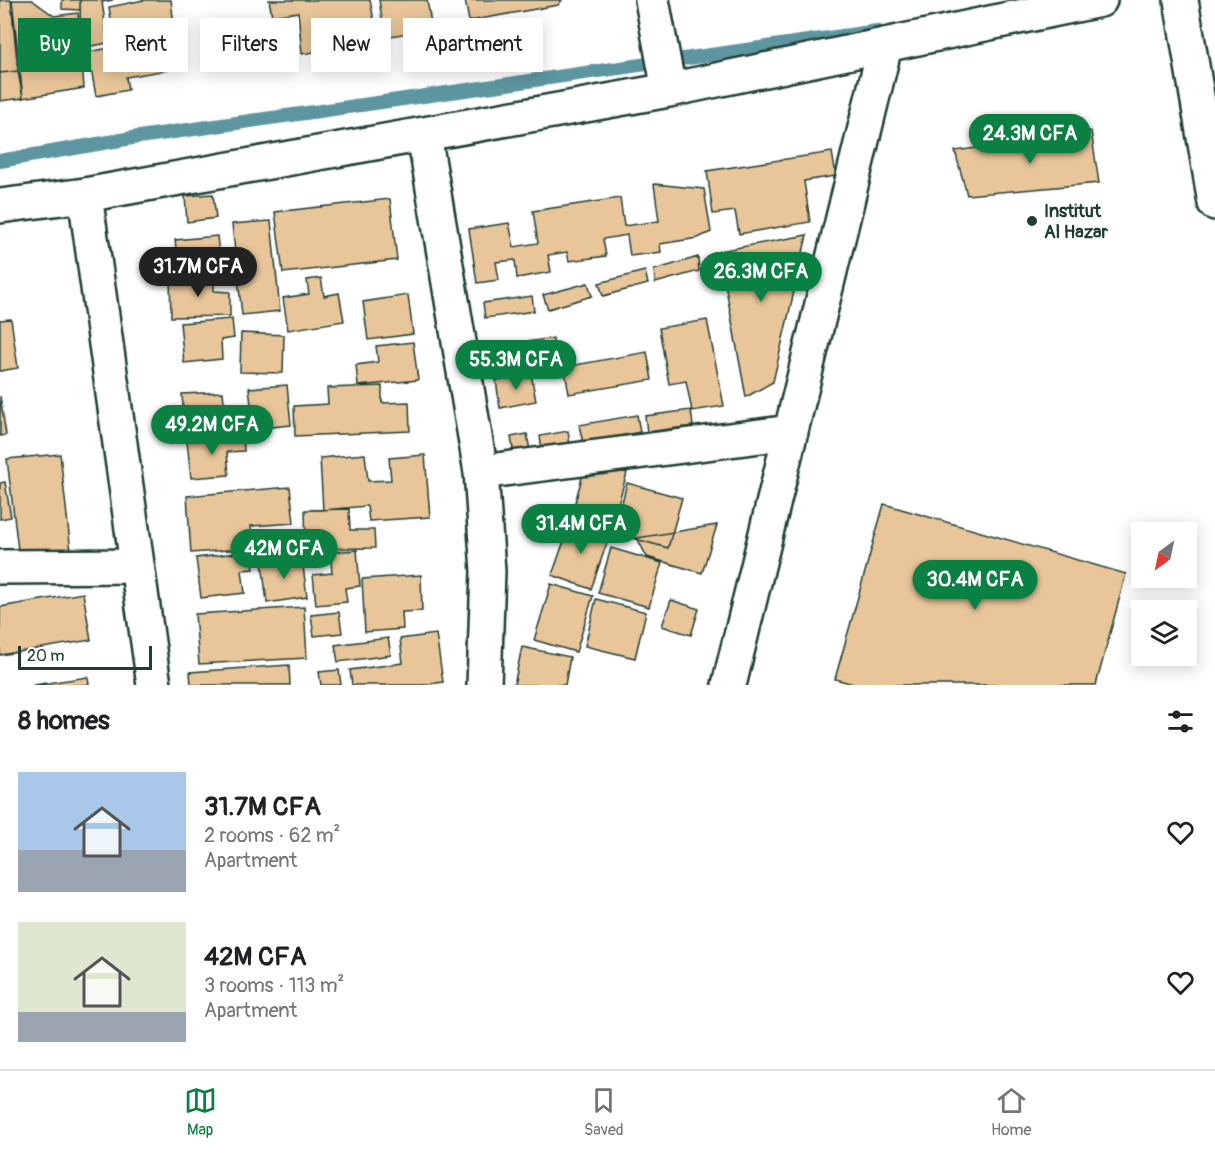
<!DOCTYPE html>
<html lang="en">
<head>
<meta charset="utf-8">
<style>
	:root { --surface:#fff; --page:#f6f6f6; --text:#202124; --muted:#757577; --line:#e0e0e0; --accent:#0b8043 }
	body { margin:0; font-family:Pangolin,sans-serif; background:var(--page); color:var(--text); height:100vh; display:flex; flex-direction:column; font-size:22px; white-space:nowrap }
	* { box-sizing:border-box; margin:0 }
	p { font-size:20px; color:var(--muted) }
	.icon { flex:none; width:33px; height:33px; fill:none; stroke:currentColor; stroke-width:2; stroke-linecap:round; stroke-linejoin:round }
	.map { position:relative; height:685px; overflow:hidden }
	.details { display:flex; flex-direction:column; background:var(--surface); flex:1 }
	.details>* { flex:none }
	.hud { position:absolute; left:18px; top:18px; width:600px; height:54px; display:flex; gap:12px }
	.needle { width:39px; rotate:213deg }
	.controls { position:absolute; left:1131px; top:522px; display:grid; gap:12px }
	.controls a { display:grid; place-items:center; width:66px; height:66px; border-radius:0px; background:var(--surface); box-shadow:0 3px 15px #0003; font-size:30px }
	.scale { position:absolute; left:18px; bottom:15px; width:134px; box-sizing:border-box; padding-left:6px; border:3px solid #1f3d34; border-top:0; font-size:16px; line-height:21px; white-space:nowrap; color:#1f3d34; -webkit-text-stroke:4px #fff; paint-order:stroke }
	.price { position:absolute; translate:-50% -51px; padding:0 14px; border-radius:21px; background:var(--accent); color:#fff; font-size:20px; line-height:39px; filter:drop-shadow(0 2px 3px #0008) }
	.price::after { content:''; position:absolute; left:50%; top:36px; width:18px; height:14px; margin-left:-9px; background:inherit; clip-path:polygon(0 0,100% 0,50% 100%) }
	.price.on { background:#222; color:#fff }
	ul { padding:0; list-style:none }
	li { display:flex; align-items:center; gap:18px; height:150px; padding:0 18px }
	li span { display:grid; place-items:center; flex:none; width:168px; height:120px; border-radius:0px; color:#555 }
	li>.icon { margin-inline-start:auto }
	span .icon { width:72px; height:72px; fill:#fffc; stroke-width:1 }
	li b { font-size:26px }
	h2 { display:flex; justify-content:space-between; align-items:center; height:72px; padding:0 18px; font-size:26px }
	.tag { padding:0 21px; border-radius:0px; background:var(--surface); box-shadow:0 3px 15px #0003; font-size:21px; line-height:54px }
	.tag.on { background:var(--accent); color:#fff }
	.tab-bar { display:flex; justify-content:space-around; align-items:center; height:84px; border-top:2px solid var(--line); background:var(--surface); font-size:16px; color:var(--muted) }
	.tab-bar a { display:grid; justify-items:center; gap:3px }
	.tab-bar .on { color:var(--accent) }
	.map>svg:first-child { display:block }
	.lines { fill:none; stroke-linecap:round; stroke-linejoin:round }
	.stream { stroke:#5d96a0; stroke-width:14 }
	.building { fill:#e9c69a; stroke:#1f3d34; stroke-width:1.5 }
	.minor-casing { stroke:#1f3d34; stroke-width:38 }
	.minor { stroke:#fff; stroke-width:33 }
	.poi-dot { fill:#1f3d34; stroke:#fff; stroke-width:2 }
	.labels { text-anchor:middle; stroke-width:6; stroke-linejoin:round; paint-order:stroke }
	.poi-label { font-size:18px; font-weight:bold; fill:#1f3d34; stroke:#fff; text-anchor:start }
</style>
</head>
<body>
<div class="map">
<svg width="1215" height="685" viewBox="0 0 1215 685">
	<rect width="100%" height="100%" fill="#fff"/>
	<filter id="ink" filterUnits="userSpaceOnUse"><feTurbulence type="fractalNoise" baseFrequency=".0167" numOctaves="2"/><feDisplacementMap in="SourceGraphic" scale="12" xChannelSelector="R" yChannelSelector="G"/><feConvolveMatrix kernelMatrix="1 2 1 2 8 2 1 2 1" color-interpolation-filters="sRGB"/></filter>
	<g filter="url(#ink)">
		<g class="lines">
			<path class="stream" d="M0,161L132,138L877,31"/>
		</g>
		<path class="building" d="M0,0H11L18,71L0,73Z
			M12,0H32L54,16L78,13L84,88L23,98Z
			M62,0H80V10L62,9Z
			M80,0H113L102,2L108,43L81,48Z
			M144,0H171L179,68L126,77L128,90L96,96L88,52L115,47L109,7Z
			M269,0H370L378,42L302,54L298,12L272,16Z
			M379,0H427L432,29L385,37Z
			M465,0H562L558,5L469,21Z
			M18,71L23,98L0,101V73Z
			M1091,131L1099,183L967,195L955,151Z
			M832,152L836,176L804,181L810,222L739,234L735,211L713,214L707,171Z
			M654,184L704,189L711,232L698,238L660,244L661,252L630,256L627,235L603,239L606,256L569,261L567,252L548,255L551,272L517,278L515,260L496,262L499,280L477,283L469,229L509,223L514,247L538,243L533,211L620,198L624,226L659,221Z
			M213,194L216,218L187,222L185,196Z
			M390,199L397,260L283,273L275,212Z
			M271,221L280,311L242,315L232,224Z
			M807,235L773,382L746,397L719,251Z
			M217,236L219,253L177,257L175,240Z
			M698,257L699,271L655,283L654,270Z
			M645,271L648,284L603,296L599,283Z
			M170,278H214V291L230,292V316L171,317Z
			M321,278L324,296L339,293L344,321L288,330L283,298L309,294L307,280Z
			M588,283L592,296L548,309L543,295Z
			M408,295L413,334L368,340L363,302Z
			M532,296L534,311L485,318L483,303Z
			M11,319L18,368L0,371V320Z
			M232,319L234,338L221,340L222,359L184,363L180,323Z
			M707,320L724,406L692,411L686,381L669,384L659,328Z
			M241,333L284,335L283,373L240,372Z
			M553,338L556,363L532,368L526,342Z
			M413,342L418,380L358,386L356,365L378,362L376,346Z
			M647,352L652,380L569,394L564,367Z
			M531,374L536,401L500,408L496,380Z
			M287,385L291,425L242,430L240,406L251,405L249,388Z
			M382,386V403L409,402L410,431L295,436L294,406L328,404L327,388Z
			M223,392L225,410L234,409L236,430L185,434L182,394Z
			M0,396L6,435L0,436Z
			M691,410L693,426L647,432L645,416Z
			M637,415L640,432L583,443L579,425Z
			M568,431L570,445L542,450L540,436Z
			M527,434L530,451L514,455L511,437Z
			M243,436L244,451L227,452L229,475L191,478L187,441Z
			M60,454L71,552L19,558L7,459Z
			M365,454L368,481L391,480L389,458L425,455L430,517L369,521L367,506L323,510L320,458Z
			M587,460L627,473L612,525L572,513Z
			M5,482L11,517L0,519V483Z
			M627,483L682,498L668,548L614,533Z
			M290,487L294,523L251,526L253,548L191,553L187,496Z
			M884,504L1126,574L1096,685H857L835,679Z
			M349,509L350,530H374L375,548L306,549L305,510Z
			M571,521L610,534L591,589L552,575Z
			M717,525L702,573L647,557L637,538Z
			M611,548L662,563L649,607L598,593Z
			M357,550L360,586L345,588L347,602L316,605L313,575L332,573L330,552Z
			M252,551L254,569L242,570L245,593L201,598L196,558Z
			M302,558L307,597L267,603L262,562Z
			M421,575L422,611L402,612L403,629L365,632L362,579Z
			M551,584L593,596L576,652L534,640Z
			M83,593L91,640L0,655V607Z
			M596,599L646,612L635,658L585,646Z
			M671,600L699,609L691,635L662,626Z
			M304,607L307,658L199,664L195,614Z
			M339,612L342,633L314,636L311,615Z
			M436,634L443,682L422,685H352L350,670L403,663L400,639Z
			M388,638L391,655L338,662L335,645Z
			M522,647L570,657L565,685H514Z
			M289,665L290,685H191L190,672Z
			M339,670L341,685H321L319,672Z
			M88,677L89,685H33Z"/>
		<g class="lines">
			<defs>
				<path id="minor" d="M652,0L669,90
					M1181,0L1215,203
					M424,135L481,472L488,571L484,685
					M85,195L154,685
					M0,206L85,195L669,90L1100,0
					M481,472L791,432
					M0,567L137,566
					M729,685L885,46"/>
			</defs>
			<use href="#minor" class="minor-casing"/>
			<use href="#minor" class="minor"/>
		</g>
	</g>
	<circle class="poi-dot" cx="1032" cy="221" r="6"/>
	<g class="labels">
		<g class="poi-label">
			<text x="1044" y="217">Institut<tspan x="1044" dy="21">Al Hazar</tspan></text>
		</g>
	</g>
</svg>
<div class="controls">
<a><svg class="needle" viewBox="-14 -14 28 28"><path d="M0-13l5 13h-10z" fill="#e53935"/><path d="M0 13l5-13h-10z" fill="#757577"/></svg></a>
<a><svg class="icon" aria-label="layers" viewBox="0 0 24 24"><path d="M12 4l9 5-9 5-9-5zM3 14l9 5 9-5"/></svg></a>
</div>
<div class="scale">20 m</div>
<b class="price" style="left:1030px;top:165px">24.3M CFA</b>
<b class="price on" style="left:198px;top:298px">31.7M CFA</b>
<b class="price" style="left:761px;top:303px">26.3M CFA</b>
<b class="price" style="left:516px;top:391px">55.3M CFA</b>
<b class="price" style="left:212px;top:456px">49.2M CFA</b>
<b class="price" style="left:581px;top:555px">31.4M CFA</b>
<b class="price" style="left:284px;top:580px">42M CFA</b>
<b class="price" style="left:975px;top:611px">30.4M CFA</b>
<div class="hud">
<a class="tag on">Buy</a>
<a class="tag">Rent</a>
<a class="tag">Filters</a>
<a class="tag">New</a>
<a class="tag">Apartment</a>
</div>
</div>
<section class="details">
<h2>8 homes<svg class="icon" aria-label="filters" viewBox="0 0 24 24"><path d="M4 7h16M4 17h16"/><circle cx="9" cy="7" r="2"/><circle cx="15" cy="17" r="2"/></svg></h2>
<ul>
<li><span style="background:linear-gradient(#a9c7e8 65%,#9aa5b1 0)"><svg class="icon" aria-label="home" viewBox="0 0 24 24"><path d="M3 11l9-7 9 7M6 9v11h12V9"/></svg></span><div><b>31.7M CFA</b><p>2 rooms · 62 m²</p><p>Apartment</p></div><svg class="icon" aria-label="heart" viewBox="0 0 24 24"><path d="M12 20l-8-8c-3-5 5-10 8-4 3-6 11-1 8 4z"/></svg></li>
<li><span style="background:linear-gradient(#dfe7d0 75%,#9aa5b1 0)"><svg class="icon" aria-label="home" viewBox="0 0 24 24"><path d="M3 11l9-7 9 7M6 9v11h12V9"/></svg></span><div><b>42M CFA</b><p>3 rooms · 113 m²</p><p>Apartment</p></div><svg class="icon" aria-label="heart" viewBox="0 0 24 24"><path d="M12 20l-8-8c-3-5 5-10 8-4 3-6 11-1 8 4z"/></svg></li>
</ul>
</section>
<nav class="tab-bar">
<a class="on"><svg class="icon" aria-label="map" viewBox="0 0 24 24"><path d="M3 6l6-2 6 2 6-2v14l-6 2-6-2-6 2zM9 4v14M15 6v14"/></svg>Map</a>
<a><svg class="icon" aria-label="saved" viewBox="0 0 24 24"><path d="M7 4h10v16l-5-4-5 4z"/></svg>Saved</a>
<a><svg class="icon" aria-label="home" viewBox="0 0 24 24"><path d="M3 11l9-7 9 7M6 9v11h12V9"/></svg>Home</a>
</nav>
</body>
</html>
